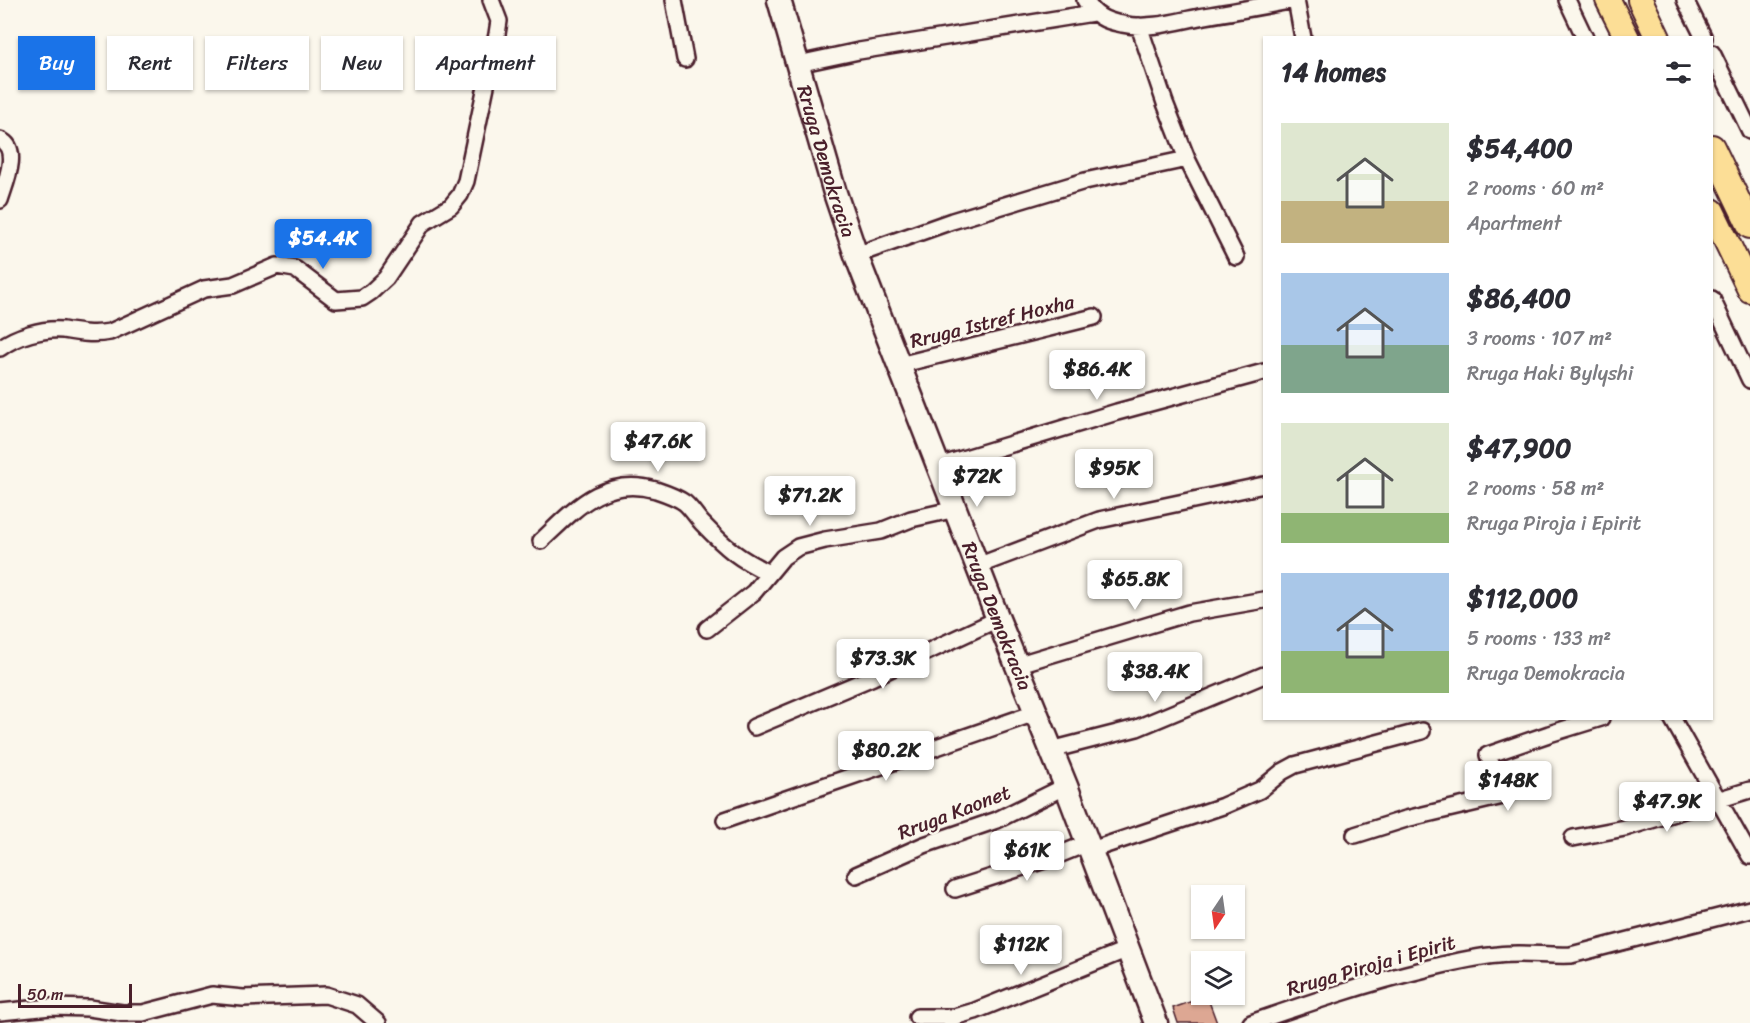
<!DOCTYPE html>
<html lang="en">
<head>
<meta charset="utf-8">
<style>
	:root { --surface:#fff; --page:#f7f7f7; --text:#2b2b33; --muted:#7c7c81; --accent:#1a73e8 }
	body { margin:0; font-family:Sriracha,sans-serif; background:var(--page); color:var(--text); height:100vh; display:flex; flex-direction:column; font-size:22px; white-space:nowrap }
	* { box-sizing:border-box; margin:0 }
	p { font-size:20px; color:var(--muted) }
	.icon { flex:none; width:33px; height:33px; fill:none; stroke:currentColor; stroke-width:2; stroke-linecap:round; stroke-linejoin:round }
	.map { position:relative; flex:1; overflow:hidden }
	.sheet { position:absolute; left:1263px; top:36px; width:450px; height:684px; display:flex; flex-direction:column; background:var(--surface); border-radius:0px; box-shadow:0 2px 4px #0004 }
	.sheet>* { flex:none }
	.banner { position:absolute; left:18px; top:36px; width:570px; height:54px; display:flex; gap:12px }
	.needle { width:39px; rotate:193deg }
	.buttons { position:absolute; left:1191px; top:885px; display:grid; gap:12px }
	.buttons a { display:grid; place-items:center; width:54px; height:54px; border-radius:0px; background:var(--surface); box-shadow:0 2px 4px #0004; font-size:30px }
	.scale { position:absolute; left:18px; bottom:15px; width:114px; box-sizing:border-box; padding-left:6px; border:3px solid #4a1f2b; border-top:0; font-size:16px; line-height:21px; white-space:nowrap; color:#4a1f2b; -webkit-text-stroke:4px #fbf7ec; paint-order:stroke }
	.price { position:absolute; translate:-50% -51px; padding:0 14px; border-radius:6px; background:#fff; color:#222; font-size:20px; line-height:39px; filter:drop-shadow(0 2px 3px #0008) }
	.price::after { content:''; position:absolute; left:50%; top:36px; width:18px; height:14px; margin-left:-9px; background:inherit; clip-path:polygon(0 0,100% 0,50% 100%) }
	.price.current { background:var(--accent); color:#fff }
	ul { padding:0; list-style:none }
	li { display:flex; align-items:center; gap:18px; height:150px; padding:0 18px }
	li span { display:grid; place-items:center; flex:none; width:168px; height:120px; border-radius:0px; color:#555 }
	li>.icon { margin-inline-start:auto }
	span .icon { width:72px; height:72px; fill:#fffc; stroke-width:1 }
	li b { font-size:26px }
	h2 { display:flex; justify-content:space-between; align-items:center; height:72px; padding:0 18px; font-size:26px }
	.chip { padding:0 21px; border-radius:0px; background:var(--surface); box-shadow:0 2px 4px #0004; font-size:21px; line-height:54px }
	.chip.current { background:var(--accent); color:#fff }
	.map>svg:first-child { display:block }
	.building { fill:#dda793; stroke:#4a1f2b; stroke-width:1.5 }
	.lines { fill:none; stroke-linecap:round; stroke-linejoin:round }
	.street-casing { stroke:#4a1f2b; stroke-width:20 }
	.secondary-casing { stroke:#4a1f2b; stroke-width:27 }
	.primary-casing { stroke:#4a1f2b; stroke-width:28 }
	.street { stroke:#fbf7ec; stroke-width:15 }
	.secondary { stroke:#fbf7ec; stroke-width:22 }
	.primary { stroke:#fcde96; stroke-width:24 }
	.labels { text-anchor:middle; stroke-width:5; stroke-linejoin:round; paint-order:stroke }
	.street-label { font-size:20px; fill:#4a1f2b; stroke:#fbf7ec }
</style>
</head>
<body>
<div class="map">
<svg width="1750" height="1023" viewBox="0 0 1750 1023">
	<rect width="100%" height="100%" fill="#fbf7ec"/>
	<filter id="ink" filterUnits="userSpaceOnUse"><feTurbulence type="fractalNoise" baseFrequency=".0167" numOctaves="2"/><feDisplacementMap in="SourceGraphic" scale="12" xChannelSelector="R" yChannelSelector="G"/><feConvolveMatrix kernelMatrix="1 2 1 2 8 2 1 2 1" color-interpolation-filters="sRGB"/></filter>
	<g filter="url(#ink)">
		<path class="building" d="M1207,996L1217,1023H1178L1173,1008Z"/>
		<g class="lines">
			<defs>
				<path id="street" d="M674,0L685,59
					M1085,0C1094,15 1104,21 1122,24C1147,30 1175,22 1199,17C1231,12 1263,6 1295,0
					M1296,0L1303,38
					M1567,0L1585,38
					M1685,0L1704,38
					M1139,26L1165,103L1187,159L1236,257
					M1712,53L1750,131
					M798,64L859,51L1093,13
					M0,140C21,148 5,184 0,200
					M856,255L952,221L1085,181L1187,159
					M1712,299L1750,380
					M0,348C16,336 43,328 63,330C80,333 93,335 110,332L204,289L233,285L277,266L295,269L336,300L362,298L371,292L386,278L423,223L451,206L460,195L466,181L497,34L499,21L491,0
					M899,365L1094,317
					M939,466L1117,412L1264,372
					M541,541C575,509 604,475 656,490C665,493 677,497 685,503C692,509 697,518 703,524C726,548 739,559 769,573
					M977,566L1099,520L1264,485
					M707,629L754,592L783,557L798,547L825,540L881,531L911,519L956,509
					M1016,665L1189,613L1264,600
					M1672,718L1750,856
					M754,727L873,677L998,619
					M1051,750L1137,728L1264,675
					M725,820L1035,713
					M1355,835L1406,819L1503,796L1488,755L1549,734L1601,718
					M1573,838L1625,828L1750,790
					M1091,850L1223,806L1260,790L1282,772L1295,765L1422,731
					M856,875L924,845L997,820L1066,786
					M955,889L1051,858L1088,843
					M0,1012L51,1007L89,1008L122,1013H143L212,995L243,998L326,995L357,1005L378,1023
					M917,1017H954L975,1011L1128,949
					M1251,1023C1309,1003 1367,983 1426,969C1450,963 1473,957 1498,955C1522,952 1546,956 1571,955L1750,909"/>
				<g id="secondary">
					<path id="s1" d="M779,0L835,193L856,255L998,619L1066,786L1156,1023"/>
				</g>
				<path id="primary" d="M1608,0L1627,38
					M1640,0L1658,38
					M1712,147L1750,226
					M1712,211L1750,290"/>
			</defs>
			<use href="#street" class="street-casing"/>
			<use href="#secondary" class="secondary-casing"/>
			<use href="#primary" class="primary-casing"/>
			<use href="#street" class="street"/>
			<use href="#secondary" class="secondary"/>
			<use href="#primary" class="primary"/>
		</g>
	</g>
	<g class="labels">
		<g class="street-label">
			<text dy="7" stroke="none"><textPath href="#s1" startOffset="168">Rruga Demokracia</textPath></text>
			<text transform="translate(992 321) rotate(-14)" y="7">Rruga Istref Hoxha</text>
			<text dy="7" stroke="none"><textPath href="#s1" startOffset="654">Rruga Demokracia</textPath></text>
			<text transform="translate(954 812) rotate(-21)" y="7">Rruga Kaonet</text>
			<text transform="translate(1371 965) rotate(-16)" y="7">Rruga Piroja i Epirit</text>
		</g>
	</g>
</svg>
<div class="buttons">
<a><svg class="needle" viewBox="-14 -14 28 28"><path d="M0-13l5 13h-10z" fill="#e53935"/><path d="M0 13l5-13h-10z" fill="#7c7c81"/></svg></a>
<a><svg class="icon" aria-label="layers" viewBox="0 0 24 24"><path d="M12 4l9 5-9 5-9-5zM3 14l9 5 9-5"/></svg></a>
</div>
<div class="scale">50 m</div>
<b class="price current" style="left:323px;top:270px">$54.4K</b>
<b class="price" style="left:1097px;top:401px">$86.4K</b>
<b class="price" style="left:658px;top:473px">$47.6K</b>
<b class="price" style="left:1114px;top:500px">$95K</b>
<b class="price" style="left:977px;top:508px">$72K</b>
<b class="price" style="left:810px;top:527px">$71.2K</b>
<b class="price" style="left:1135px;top:611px">$65.8K</b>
<b class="price" style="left:883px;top:690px">$73.3K</b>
<b class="price" style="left:1155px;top:703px">$38.4K</b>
<b class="price" style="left:886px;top:782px">$80.2K</b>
<b class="price" style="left:1508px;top:812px">$148K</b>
<b class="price" style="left:1667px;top:833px">$47.9K</b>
<b class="price" style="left:1027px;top:882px">$61K</b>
<b class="price" style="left:1021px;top:976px">$112K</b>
<div class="banner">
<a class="chip current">Buy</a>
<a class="chip">Rent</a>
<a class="chip">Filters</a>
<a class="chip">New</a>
<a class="chip">Apartment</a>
</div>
<section class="sheet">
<h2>14 homes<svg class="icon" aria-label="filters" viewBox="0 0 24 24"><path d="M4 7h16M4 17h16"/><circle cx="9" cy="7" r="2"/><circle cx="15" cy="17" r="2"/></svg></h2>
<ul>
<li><span style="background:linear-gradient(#dfe7d0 65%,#c2b280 0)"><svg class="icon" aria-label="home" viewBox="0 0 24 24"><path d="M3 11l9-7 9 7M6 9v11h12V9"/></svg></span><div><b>$54,400</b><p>2 rooms · 60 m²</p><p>Apartment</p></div></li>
<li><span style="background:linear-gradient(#a9c7e8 60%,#7fa58c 0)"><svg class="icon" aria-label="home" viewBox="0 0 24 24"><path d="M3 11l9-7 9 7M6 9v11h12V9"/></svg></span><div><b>$86,400</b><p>3 rooms · 107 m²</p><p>Rruga Haki Bylyshi</p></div></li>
<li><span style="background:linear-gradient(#dfe7d0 75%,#8fb573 0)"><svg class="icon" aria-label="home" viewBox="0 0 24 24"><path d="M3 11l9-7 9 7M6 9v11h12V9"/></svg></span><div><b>$47,900</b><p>2 rooms · 58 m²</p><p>Rruga Piroja i Epirit</p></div></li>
<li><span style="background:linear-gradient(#a9c7e8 65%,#8fb573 0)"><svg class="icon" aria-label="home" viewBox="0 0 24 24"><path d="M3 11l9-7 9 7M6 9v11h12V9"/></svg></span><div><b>$112,000</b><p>5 rooms · 133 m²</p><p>Rruga Demokracia</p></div></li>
</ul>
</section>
</div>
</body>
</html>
